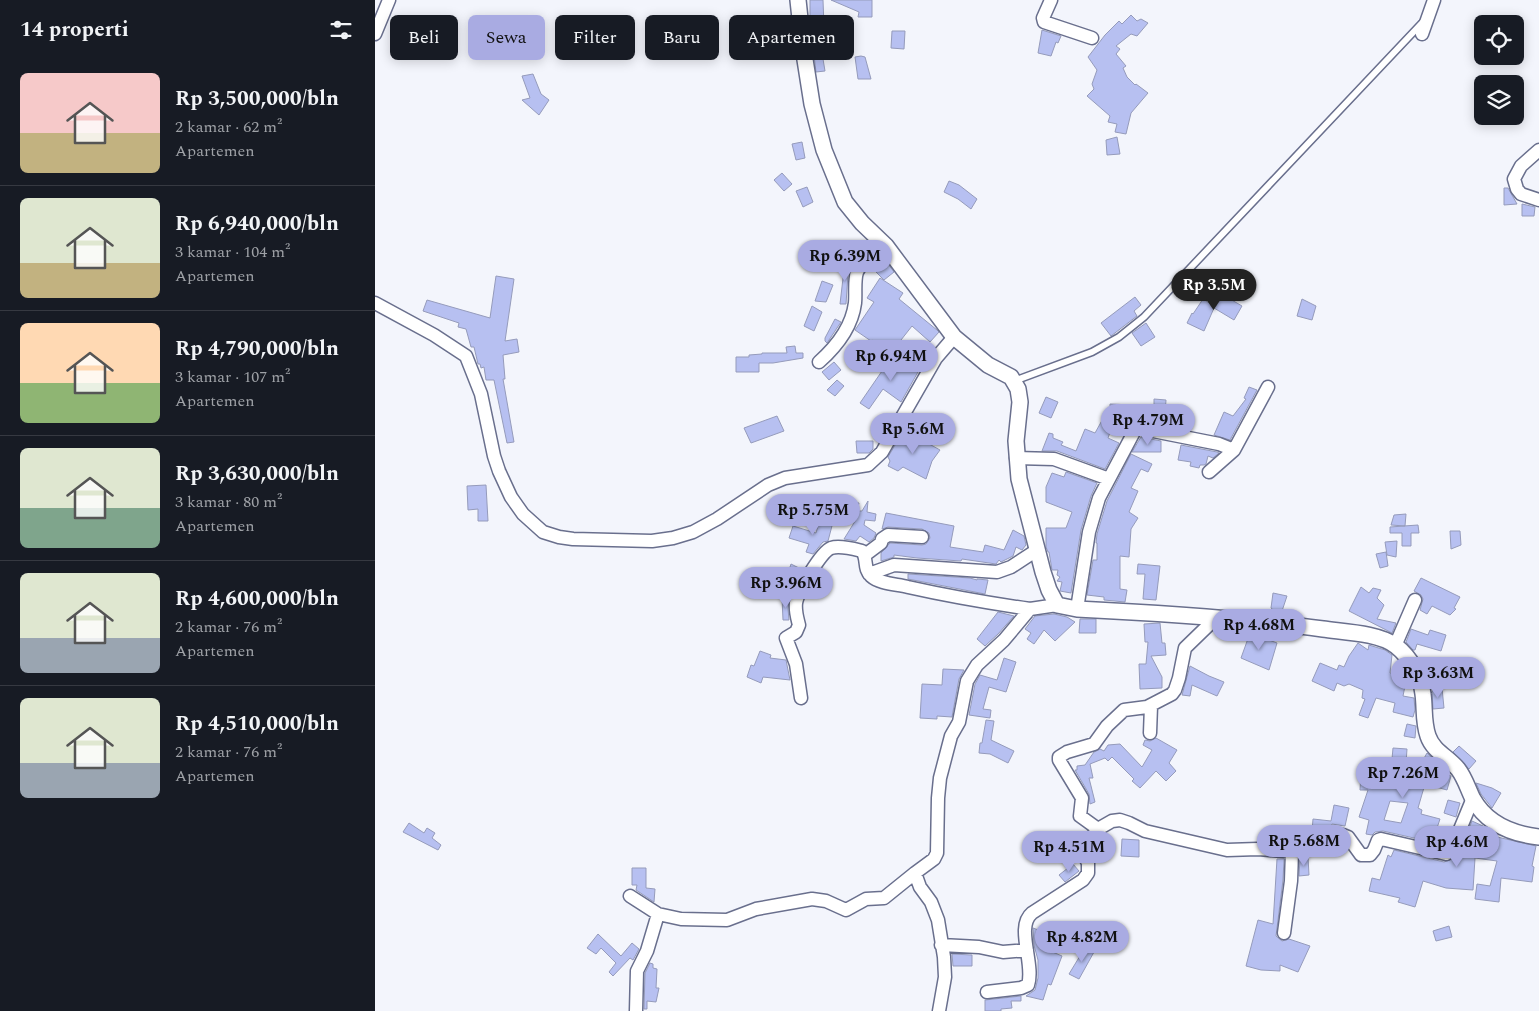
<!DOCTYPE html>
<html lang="id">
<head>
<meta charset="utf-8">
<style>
	:root { --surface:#171b24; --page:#242831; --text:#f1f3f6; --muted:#9ea1a6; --line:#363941; --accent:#a9abe2 }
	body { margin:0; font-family:Spectral,serif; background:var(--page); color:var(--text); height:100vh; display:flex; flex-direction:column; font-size:19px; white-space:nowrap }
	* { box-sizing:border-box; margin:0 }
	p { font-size:16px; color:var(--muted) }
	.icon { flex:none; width:28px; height:28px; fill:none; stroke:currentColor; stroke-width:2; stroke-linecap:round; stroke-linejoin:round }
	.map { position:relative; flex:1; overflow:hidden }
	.side { display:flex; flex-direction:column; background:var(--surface); width:375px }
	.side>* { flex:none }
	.guide { position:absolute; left:15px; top:15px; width:475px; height:45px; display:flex; gap:10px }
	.fabs { position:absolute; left:1099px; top:15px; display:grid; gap:10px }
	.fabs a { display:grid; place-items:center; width:50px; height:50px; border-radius:8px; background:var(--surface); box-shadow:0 2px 12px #0003; font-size:25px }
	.price { position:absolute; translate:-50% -42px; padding:0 11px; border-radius:18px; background:var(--accent); color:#111; font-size:16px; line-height:32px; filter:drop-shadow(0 1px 2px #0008) }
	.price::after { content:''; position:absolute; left:50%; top:30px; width:15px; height:11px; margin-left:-8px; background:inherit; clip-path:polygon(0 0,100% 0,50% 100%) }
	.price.selected { background:#222; color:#fff }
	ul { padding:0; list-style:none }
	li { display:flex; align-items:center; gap:15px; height:125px; padding:0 20px }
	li+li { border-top:1px solid var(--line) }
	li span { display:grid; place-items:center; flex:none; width:140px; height:100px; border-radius:8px; color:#555 }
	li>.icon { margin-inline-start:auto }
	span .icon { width:60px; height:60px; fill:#fffc; stroke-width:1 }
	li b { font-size:21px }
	h2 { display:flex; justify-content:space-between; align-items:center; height:60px; padding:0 20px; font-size:21px }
	.chip { padding:0 18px; border-radius:8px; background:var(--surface); box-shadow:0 2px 12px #0003; font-size:18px; line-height:45px }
	.chip.selected { background:var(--accent); color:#111 }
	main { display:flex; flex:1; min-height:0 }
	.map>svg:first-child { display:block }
	.building { fill:#b7c0f1; stroke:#959bbb; fill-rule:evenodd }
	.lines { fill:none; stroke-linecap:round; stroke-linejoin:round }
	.service-casing { stroke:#696f8d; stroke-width:9 }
	.minor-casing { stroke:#696f8d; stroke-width:15 }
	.tertiary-casing { stroke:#696f8d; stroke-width:18 }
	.service { stroke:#fff; stroke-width:6 }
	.minor { stroke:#fff; stroke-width:12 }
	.tertiary { stroke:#fff; stroke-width:15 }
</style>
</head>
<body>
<main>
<section class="side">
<h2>14 properti<svg class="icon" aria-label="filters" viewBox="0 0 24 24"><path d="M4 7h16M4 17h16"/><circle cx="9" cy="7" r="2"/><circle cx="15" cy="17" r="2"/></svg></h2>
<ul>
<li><span style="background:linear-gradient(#f6c9c9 60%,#c2b280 0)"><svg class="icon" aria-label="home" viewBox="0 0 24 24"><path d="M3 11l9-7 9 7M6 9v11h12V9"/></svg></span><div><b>Rp 3,500,000/bln</b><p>2 kamar · 62 m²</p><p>Apartemen</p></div></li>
<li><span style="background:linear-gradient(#dfe7d0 65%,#c2b280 0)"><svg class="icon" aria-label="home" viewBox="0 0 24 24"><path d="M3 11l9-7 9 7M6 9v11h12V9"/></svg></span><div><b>Rp 6,940,000/bln</b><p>3 kamar · 104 m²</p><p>Apartemen</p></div></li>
<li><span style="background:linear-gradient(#ffd9b3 60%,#8fb573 0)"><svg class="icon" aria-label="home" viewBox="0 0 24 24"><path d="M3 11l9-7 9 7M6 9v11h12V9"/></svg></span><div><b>Rp 4,790,000/bln</b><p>3 kamar · 107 m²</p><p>Apartemen</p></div></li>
<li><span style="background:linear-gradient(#dfe7d0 60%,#7fa58c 0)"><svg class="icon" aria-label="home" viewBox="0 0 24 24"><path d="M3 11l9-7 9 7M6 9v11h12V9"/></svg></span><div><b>Rp 3,630,000/bln</b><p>3 kamar · 80 m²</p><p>Apartemen</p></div></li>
<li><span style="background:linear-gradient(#dfe7d0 65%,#9aa5b1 0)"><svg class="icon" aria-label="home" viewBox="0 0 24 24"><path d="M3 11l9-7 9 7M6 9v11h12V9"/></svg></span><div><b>Rp 4,600,000/bln</b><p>2 kamar · 76 m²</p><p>Apartemen</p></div></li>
<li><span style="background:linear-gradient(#dfe7d0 65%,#9aa5b1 0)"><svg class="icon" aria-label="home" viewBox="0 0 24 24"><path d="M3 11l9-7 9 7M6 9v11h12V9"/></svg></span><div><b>Rp 4,510,000/bln</b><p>2 kamar · 76 m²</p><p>Apartemen</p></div></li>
</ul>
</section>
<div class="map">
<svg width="1164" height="1011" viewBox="0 0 1164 1011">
	<rect width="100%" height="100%" fill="#f3f5fc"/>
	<path class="building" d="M435,0H448L449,27H474L473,47L440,46L438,34L440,29L435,16Z
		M456,0H497V17H483L484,12Z
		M756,15L762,21L766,19L773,23L762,36L756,34L741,46L745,49L741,54L751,66L748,68L752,77L760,85L761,84L773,93L756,113L751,134L740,132L742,124L733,122L735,116L712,96L719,89L717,84L722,70L713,57L730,35L744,21L747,24Z
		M667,30L686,36L683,43L681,42L676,56L663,53Z
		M517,31H530L529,49L516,48Z
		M447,53L450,71L441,72L439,55Z
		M486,56L490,57L496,79H483L480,57Z
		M158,74L166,94L174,100L164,115L147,100L155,98L147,76Z
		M742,137L745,154L732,155L731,140Z
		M427,142L430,158L421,160L417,144Z
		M407,173L417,184L409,191L399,180Z
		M574,181L584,185L602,199L596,209L583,199L569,192Z
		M432,187L438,202L428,207L421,191Z
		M1129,188H1133L1142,204L1129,205Z
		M1147,204L1160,207L1159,216H1147Z
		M510,260L519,272L509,280L498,269Z
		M470,261L478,262L473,274L471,304H465Z
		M121,276L139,279L130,341L142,339L144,352L128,355L130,379H128L139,442L132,443L119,380H111L109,367L106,368L105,364H103L99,347H96L91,329L83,327L84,323L48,311L52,300L115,318Z
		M505,278L528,293L524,299L562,330L564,332L555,342L537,326L515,354L497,340L496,341L480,330L499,302L492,298Z
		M447,281L458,285L451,302L440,301Z
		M843,292L867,306L859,320L839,308L829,331L812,323L817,313L818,314L828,299L836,304Z
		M760,297L766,305L759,311L762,316L736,336L726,323Z
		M927,299L941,306L937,320L922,316Z
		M437,306L447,312L439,331L429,326Z
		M460,319L466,322L452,343L450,341V338Z
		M771,323L780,337L766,346L757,333Z
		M420,346L421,353H428V358L398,363H384V372H361V357H374V355L387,354V353H412L411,347Z
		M518,355L543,372L526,402L508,389L494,409L485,403Z
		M459,362L466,370L454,380L447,372Z
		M462,380L469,386L460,396L452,390Z
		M874,387L882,390L855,440L839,435L849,412L858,416L871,399L869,398Z
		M671,397L683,402L676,418L664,413Z
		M779,399L791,400L790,414L813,416L812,429L765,420L758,422L739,421L733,438L744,443L730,469L682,451H667L674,433L678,434V438L688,442L686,445L701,451L710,429L720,433L730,415L735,418V404L779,406Z
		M402,416L409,431L376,443L369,428Z
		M529,430L565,450L557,461L551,479L528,467L523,471L513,466L515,461L513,457Z
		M766,437L786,441V452H757Z
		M481,441H498V449L494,453H482Z
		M806,445L842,452L844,453L838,458L833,456L831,464L829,465H825L824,468L815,466L816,462L803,460Z
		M756,454L777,464L773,472L766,469L756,488L763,491L754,512L763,518L756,529L754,557L745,556V589L752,590L750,602L729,600V597L712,595L718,560H722V543H721L722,534L732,501Z
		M691,472L722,483L716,496L706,530L696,593L685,591L687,582L682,581L685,577L682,575L683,570H677L674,552H673L671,547V528H691L697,512L671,502V487L677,473L689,477Z
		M111,485L113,521H103V509L93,510L92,486Z
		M493,501L492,512L501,514L500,521L490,520L489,525L501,533L499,538L494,542L485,536L481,541L469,539L482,518L468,517L470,502L484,503L482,511H487Z
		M511,513L579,526L575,547L608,552L610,545L629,550L638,530L649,536L651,545L647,550L641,547L638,556L626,562L624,560L621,564L587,559L586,561L542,558L519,555V557L506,561V553L515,543L547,545L551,544L555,538L554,533L547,529L513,527L507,529Z
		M1031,514L1030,526L1016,525L1019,515Z
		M445,519L458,522L453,541L448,542L438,554L431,552L434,544L414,538L418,526L441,533Z
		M1043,525L1044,533H1036V546H1027V533H1015V527Z
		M1075,531H1085L1086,545L1076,549Z
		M1022,541L1021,557L1012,555L1010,542Z
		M1011,552L1013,566L1005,568L1001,554Z
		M416,564L428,570L421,583L411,579Z
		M763,564L785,566L781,600L768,599L770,574H762Z
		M533,574L595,578L602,580V579L613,580L610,594L533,579Z
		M1046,578L1085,597L1079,608L1081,609L1075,615L1057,606L1052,614L1045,610L1048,599L1046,595L1039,591Z
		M986,587L994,593L998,588L1006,590L1002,598L1009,605L1002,619L1021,623L1017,633L974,611Z
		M898,593L912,596L906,614H903L896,608Z
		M407,598H414L413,609L414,620H408Z
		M623,612L639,616L623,634L610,646L602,639Z
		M679,614L692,617L700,622L680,641L669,630L659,644L652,639L656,633L650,629L660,616Z
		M705,619H721V633H704Z
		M785,623L787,643H790L791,655L776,656L787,677V688L765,689L764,664H771L773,642H770L769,624Z
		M1036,629L1053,635L1055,630L1071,635L1066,651L1042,644L1040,650H1038L1031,642Z
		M875,633L902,643L894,670L866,658Z
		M983,643L993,650L994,645L1010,650L1017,655L1015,673L1032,676L1028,696L1039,698L1040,710L1038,717L1018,712L1020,703L1001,698L993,718L984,715L990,699L987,698L988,690L974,684L969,686L962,683L959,691L937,681L945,663L962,670L964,665L969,667L974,656Z
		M385,651L396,655L395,658L411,660L415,680L388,677L386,683L372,677L376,665L379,666Z
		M629,658L641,662L631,692L614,687L608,709L616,710L615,718L594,715L600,684L605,675L622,680Z
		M815,666L834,676L849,682L842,696L817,685L815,696L807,695Z
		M568,669L589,670L584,679L577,717L562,716V719L545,718L547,684L567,685Z
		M1067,688L1069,708L1058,709L1057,691Z
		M611,720L619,721L616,740L639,751L633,763L615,754L604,753L605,743H607Z
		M1032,724L1041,726L1040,738L1029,736Z
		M781,738L802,750L794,763L801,771L791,781L781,771L765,788L757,781L759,779L737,757L733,761L730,758L715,764L718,778H714L720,802L715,804L714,794L700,770H702V766L710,765L719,752L725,749L729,751L733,745L745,744L767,767L777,750L768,745L770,740L775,741Z
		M1084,746L1101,761L1094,769L1078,752Z
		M1018,748L1032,749L1031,763L1035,764L1031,790L1052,753L1064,764L1060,770L1076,776L1072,790L1050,784L1043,808L1047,810L1046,814L1065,819L1062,828L1075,832L1070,845L1008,831L1000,832L997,835L991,834L994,820L984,817L993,790H985L986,772L1001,773L1002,768L1016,770ZM1015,801L1033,803L1026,823L1009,820Z
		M1101,783L1117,788L1126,793L1117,808L1106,794Z
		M1073,800L1085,803L1081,817L1069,813Z
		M959,805L974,808L970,826L957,824L955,830L948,833L937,831L938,819L956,821Z
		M1097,821L1108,826L1107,831L1118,836L1161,846L1157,866L1159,867L1157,882L1126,878L1124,902L1100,899L1102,884L1115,886L1122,861L1100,858L1098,890L1071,888L1048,881L1040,907L1023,902L1025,898L994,891L997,878L1005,880L1013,855L1016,857L1019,850L1069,862L1080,858L1084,854Z
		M34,823L49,833L52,828L60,833L57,838L66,845L63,850L28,832Z
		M747,839L764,840V857L746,856Z
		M933,857L934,875L924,876L925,859Z
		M902,859H909L908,880L901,936L907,941L914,939L935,946L923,972L905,965V971L886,970L871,966L883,920L898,924Z
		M698,864L704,871L690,882L684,875Z
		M257,868H271V888L280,889L279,902L261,890L262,885H257Z
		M1074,926L1077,937L1061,941L1058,931Z
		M658,928L674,934L668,948L687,956L676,985L673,984L668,1000L651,996L660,990L663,978V960L659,945Z
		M223,934L246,956L257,943L264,949L258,960L255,958L238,976L234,972L241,963L226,948L221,954L212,948Z
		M711,946L719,952L704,979L694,974Z
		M577,954L597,955V966H578Z
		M275,963L278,964V968L282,969L281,988H284L281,1002L272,1001V1009H269L270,973Z
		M646,996V1001H636L637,1008L626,1009V1011H610V1000Z"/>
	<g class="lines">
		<defs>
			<path id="service" d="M639,381L717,352L744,337L769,317L1047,23"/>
			<path id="minor" d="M676,0L668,18L669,22L717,38
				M0,34L14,0
				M1047,34L1059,0
				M1164,150L1146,166L1139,179L1142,189L1146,194L1164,200
				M0,303L59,335L91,356L106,394L119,456L124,471L136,497L148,514L168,532L184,537L198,539L277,541L298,538L318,532L342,519L393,485L410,478L493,465L507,452L561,358L579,337
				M444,362C462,346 477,327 480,303C481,294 479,281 482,272C487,260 501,253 511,246
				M859,450L893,387
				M641,458L679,459L734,479
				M490,555L506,543L507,539L513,535L547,537
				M494,574L519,565L622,572L636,567L662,550
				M702,609L714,532L724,498L760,430L763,428L844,444L859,450L834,472
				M1020,646L1040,600
				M426,698L421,664L411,638L421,632L424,625C422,617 420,611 421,603C423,591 446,552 456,548C465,545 479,549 487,551C493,559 488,569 496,576C505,584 521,584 533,587C573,596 614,603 655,609
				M775,733L776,706
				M723,829L737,821L745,820L754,823L770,831L852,850L883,849L921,852L933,849L956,838L968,835L973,837L986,855H995L999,850L1003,840L1006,839L1071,854L1076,851L1098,798
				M255,896L283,914
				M909,933L916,881L917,852
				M566,945L604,947L628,952L652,950
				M612,992L646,988L653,985C660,964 640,927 657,913L708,880L713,873V863L706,850L723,829L705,816L707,798L684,760V757L692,752L719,744L732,726L749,710L772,707L797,694L800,690L804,678L810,648L842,617
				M261,1011L262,971L272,951L283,914L306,919L352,920L381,909L437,899L451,901L471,910L491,899L509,898L540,873
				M564,1011L570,977L569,957L563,920L556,902L545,887L540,873L559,859L562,853L563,798L565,778L576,736L584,722L592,681L602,665L629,640L655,609L682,605"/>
			<path id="tertiary" d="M423,0L428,47L437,104L449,150L470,202L487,223L511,246L579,337L613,365L636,377L643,389L645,402L641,441L644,479L668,572L674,590L682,605L702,609C784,613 866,618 948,629C969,632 1004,633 1021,646C1035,657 1046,676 1048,694C1050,708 1048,722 1053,736C1058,751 1073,757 1083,769C1090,778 1093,789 1098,799C1112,824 1137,834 1164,837"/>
		</defs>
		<use href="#service" class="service-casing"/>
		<use href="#minor" class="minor-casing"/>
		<use href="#tertiary" class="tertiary-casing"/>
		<use href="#service" class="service"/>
		<use href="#minor" class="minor"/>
		<use href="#tertiary" class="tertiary"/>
	</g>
</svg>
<div class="fabs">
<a><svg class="icon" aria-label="locate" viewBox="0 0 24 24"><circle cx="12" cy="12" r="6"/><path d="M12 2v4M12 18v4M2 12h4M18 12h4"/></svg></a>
<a><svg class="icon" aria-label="layers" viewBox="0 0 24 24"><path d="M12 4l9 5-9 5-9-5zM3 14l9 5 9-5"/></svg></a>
</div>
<b class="price" style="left:470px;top:282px">Rp 6.39M</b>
<b class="price selected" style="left:839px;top:311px">Rp 3.5M</b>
<b class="price" style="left:516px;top:382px">Rp 6.94M</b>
<b class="price" style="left:773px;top:446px">Rp 4.79M</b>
<b class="price" style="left:538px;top:455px">Rp 5.6M</b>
<b class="price" style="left:438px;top:536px">Rp 5.75M</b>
<b class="price" style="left:411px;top:609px">Rp 3.96M</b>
<b class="price" style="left:884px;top:651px">Rp 4.68M</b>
<b class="price" style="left:1063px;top:699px">Rp 3.63M</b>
<b class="price" style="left:1028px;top:799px">Rp 7.26M</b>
<b class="price" style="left:929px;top:867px">Rp 5.68M</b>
<b class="price" style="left:1082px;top:868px">Rp 4.6M</b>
<b class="price" style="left:694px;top:873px">Rp 4.51M</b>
<b class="price" style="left:707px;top:963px">Rp 4.82M</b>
<div class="guide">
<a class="chip">Beli</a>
<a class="chip selected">Sewa</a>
<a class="chip">Filter</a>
<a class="chip">Baru</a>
<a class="chip">Apartemen</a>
</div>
</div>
</main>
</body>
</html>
